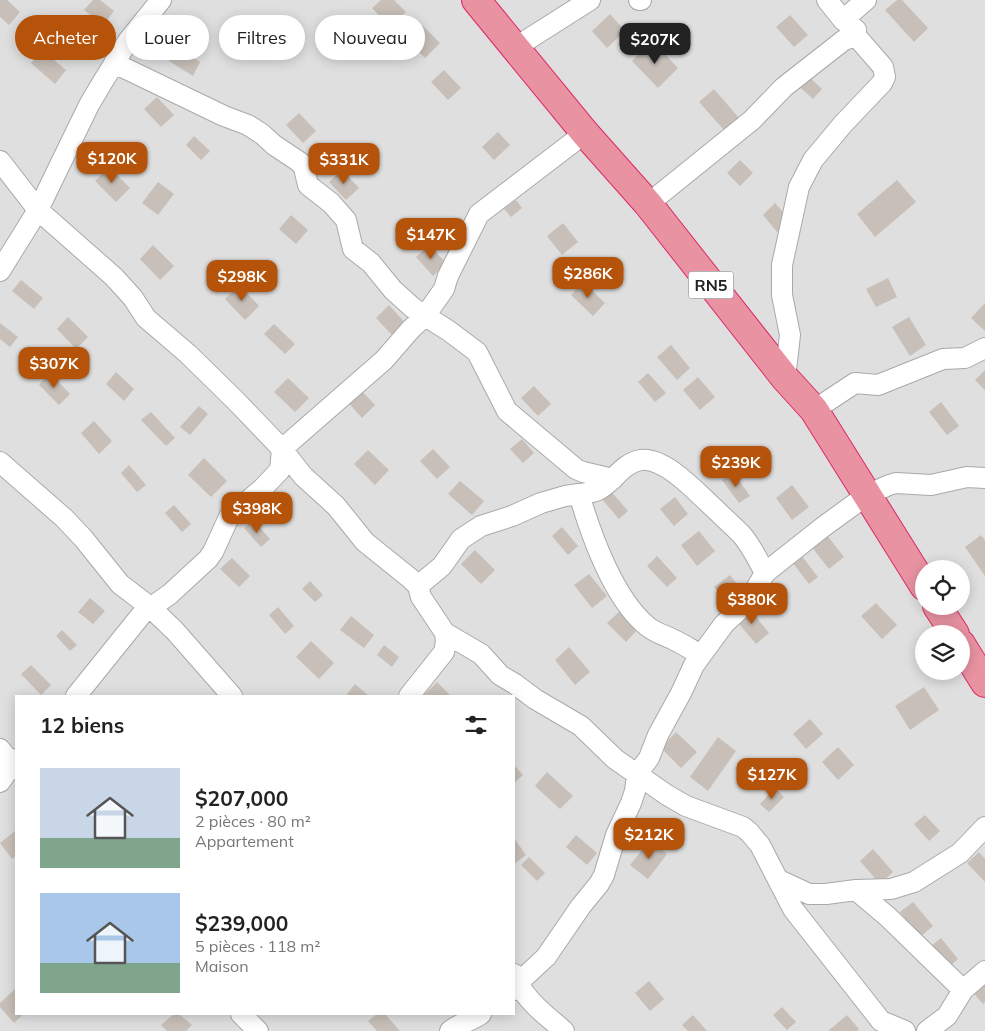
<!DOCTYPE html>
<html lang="fr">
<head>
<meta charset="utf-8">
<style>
	:root { --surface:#fff; --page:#f6f6f6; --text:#222; --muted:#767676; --accent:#b45309 }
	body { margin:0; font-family:Mulish,sans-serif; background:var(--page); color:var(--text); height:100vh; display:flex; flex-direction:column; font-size:19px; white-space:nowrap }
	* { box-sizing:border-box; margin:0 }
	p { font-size:16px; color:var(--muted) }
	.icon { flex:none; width:28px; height:28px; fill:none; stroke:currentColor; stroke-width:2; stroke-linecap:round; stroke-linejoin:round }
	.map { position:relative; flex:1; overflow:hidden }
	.panel { position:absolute; left:15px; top:695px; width:500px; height:320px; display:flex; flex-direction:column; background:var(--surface); border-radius:0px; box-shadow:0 2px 12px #0003 }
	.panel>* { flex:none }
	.guide { position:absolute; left:15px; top:15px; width:500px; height:45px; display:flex; gap:10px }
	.buttons { position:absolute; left:915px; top:560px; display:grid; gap:10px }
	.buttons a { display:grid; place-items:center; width:55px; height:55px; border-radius:50%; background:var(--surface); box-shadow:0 2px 12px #0003; font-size:25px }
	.price { position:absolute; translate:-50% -42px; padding:0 11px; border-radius:10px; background:var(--accent); color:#fff; font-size:16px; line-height:32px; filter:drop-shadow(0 1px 2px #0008) }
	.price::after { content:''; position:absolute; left:50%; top:30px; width:15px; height:11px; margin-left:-8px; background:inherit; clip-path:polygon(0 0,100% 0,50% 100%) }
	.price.active { background:#222; color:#fff }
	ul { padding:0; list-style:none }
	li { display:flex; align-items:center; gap:15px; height:125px; padding:0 25px }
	li span { display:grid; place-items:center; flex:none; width:140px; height:100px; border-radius:0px; color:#555 }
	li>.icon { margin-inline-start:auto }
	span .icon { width:60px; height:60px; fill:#fffc; stroke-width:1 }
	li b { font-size:21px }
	h2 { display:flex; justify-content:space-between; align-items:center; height:60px; padding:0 25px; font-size:21px }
	.tag { padding:0 18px; border-radius:22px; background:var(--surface); box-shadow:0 2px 12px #0003; font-size:18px; line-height:45px }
	.tag.active { background:var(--accent); color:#fff }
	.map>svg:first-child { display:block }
	.residential { fill:#e0dfdf; fill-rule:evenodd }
	.building { fill:#c7bfb8 }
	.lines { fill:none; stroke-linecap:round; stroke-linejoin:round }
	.street-casing { stroke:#a9a9a9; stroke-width:22 }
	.highway-casing { stroke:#dc2a67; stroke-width:30 }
	.street { stroke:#fff; stroke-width:20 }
	.highway { stroke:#e892a2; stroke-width:28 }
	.labels { text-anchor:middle; stroke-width:4; stroke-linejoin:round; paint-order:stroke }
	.shield { fill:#fff; stroke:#646464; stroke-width:1 }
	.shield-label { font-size:16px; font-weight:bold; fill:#222 }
</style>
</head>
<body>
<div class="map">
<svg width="985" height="1031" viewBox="0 0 985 1031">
	<rect width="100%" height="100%" fill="#f2efe9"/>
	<path class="residential" d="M0,0H985V1031H0ZM924,569H961V606H924ZM924,634H961V671H924ZM16,696H514V1014H16Z"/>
	<path class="building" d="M0,0H7L20,12L9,25L0,17Z
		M93,0H100L114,11L103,25L84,10Z
		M381,0H394L406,12L390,27L372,8Z
		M897,0H902L928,28L914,42L885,10Z
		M610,14L625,31L607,48L592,31Z
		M790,15L808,35L794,47L776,27Z
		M368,20L385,38L372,50L355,32Z
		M422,25L440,43L425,58L406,40Z
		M652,41L678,68L658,88L632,61Z
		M177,48L200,62L193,76L169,61Z
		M42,50L66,70L55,84L31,63Z
		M444,70L461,88L448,100L431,82Z
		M804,72L822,89L813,99L795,83Z
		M714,89L739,118L724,130L699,102Z
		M157,97L174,115L161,127L144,109Z
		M299,113L316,131L303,143L286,125Z
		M498,132L510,145L494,160L482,147Z
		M194,136L210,151L201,160L186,145Z
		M740,160L753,173L740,186L727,173Z
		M109,167L130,188L116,202L95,181Z
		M342,170L359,188L346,200L329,182Z
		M897,180L916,202L875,237L857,214Z
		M158,182L174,194L158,215L142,203Z
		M516,200L522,208L511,217L504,209Z
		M775,203L790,220L777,232L763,215Z
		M291,215L308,230L296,244L279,229Z
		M563,223L578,242L562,255L547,236Z
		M153,245L174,266L160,280L140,259Z
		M429,245L446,263L433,276L416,257Z
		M888,278L897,297L876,307L866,289Z
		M21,280L43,298L34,309L12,291Z
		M583,282L605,303L593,316L571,295Z
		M239,285L259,306L245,320L225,299Z
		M985,303V331L971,318Z
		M389,305L406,324L393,336L376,318Z
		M68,317L88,337L76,349L57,329Z
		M909,317L926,345L910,356L892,327Z
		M0,323L18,337L10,347L0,339Z
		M274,324L295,344L285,354L264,334Z
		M671,345L690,368L677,380L657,357Z
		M985,370V390L975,380Z
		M116,372L134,389L124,401L106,384Z
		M50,373L70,394L59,405L39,385Z
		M648,373L666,393L655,402L638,382Z
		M698,377L715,397L700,410L683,390Z
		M288,378L309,398L295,412L274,392Z
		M534,386L551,404L538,416L521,398Z
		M358,387L375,405L362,418L345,399Z
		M941,402L959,426L947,435L929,412Z
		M199,406L208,414L190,435L180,427Z
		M151,412L175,438L166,446L141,420Z
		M94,421L112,441L99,454L81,433Z
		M522,439L534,453L523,463L510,449Z
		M433,449L450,467L437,479L420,461Z
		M368,450L389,470L375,485L354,464Z
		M204,458L227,481L211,497L188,475Z
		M129,465L146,485L137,492L121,473Z
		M733,472L750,496L739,503L722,480Z
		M460,481L484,501L472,515L448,494Z
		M792,485L809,507L792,520L776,498Z
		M608,488L628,511L619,519L599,496Z
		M675,497L688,514L674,526L660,509Z
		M174,505L191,524L182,532L165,513Z
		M253,520L270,539L261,547L244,528Z
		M562,527L578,546L568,555L552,536Z
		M699,531L715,551L697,566L681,545Z
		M826,534L844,557L829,569L811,546Z
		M981,535L985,540V576L965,547Z
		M475,550L495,570L481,584L461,564Z
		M801,555L818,577L809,584L792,562Z
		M657,556L677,578L667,587L647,566Z
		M232,558L250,576L239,587L220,569Z
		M589,574L607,596L592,608L574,585Z
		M730,575L744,593L728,605L714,587Z
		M310,581L323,595L315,602L302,589Z
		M90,598L105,611L93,624L78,612Z
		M876,603L897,625L882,639L861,616Z
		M278,607L294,626L285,634L269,615Z
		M748,607L769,633L756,644L734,618Z
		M619,612L637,630L626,642L607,623Z
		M351,616L374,635L364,648L340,630Z
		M62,630L77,645L70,651L56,636Z
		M311,641L334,663L319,679L296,657Z
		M384,645L399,657L392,667L377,655Z
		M569,647L590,672L575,685L555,660Z
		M31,665L51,685L41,695L21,674Z
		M437,682L451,696H423Z
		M355,684L369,696H349L347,694Z
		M924,687L939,710L910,730L895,706Z
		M810,719L823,734L806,749L793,734Z
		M676,732L697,752L681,768L661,748Z
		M718,737L736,751L708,791L690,777Z
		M838,747L854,765L838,780L822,762Z
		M514,765L523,775L514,783Z
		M547,772L573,796L560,809L535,786Z
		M775,788L784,797L769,812L760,804Z
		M925,815L940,831L929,841L914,824Z
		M15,831L16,832V856L12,859L0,843Z
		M576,835L597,853L587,865L566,847Z
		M514,838L526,855L514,864Z
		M650,840L667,854L648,879L630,865Z
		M873,849L893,872L880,884L860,861Z
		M979,852L985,859V882L967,863Z
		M529,857L545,873L537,881L521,865Z
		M913,902L933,926L920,937L900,912Z
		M941,938L958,959L948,968L930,947Z
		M985,976V1002L983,1004L970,989Z
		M649,981L664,999L650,1011L635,993Z
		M16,988V1014H24L14,1023L0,1007V1003Z
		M782,1007L796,1022L787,1030L773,1015Z
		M174,1014H179L192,1025L186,1031H167L161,1025Z
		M377,1014H385L400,1031H377L368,1021Z
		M693,1015L707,1031H688L682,1025Z
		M847,1015L859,1029L857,1031H828Z"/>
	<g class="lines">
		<defs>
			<path id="street" d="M639,0H641
				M843,20L866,0
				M516,47L590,0
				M114,63L224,116L248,125L262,134L274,145L301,163L304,168L308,185L331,203L346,220L353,249L371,263L393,290L413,308L449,331L477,352L507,411L576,469L583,472L613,479
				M0,161L38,210L114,277L133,298L146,318L188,354L236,401L282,449L303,476L336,506L365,542L411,579L418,586L421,597L445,633L481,654L500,675L515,684L535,699L581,726L615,759L667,795L686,806L743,827L749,832L760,845L793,909L881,1021L905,1031
				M648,204L752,120L784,87L844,40L856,36
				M0,271L38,210L89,105L102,83L128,41L161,0
				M785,378L790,335L782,295V265L799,187L813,160L843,124L882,83L885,77L883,67L856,36V30L843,20L827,0
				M814,410L855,383L878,385L943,359L965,358L985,348
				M0,462L64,518L83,538L120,584L150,607L175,631L232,696
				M579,494C585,493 592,493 598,490C614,482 622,463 641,460C666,457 699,495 716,510C724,518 733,526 741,534C751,545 758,560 765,573L823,527L867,495L889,485L896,483L931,485L967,477L985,478
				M418,586L442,566L461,539L481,526L512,516L541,503L565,496L579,494C591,535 614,599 647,626C655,633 665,635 674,640C683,644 692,650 701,655
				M76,696L142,614L170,594L208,559L213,552L229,517L262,489L280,470L282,449L384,360L411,329L425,316L444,289L448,276L479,214L585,133
				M409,696L444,652L446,642L445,633
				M0,749L16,769
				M0,782L16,759
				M779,880L809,894H826L856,890L888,917L963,990
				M856,890L891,889L914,882L960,853L985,827
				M514,974C518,981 521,989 526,995C537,1010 551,1019 564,1031
				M514,990L519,982L546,957L581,906L599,884L604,875L616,835L631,803L635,791L637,774L649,758L658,735L681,693L694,665L724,624L749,601L765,573
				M241,1014L258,1031
				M450,1031C460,1023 471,1021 481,1014
				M927,1031L947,1016L963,990L985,971"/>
			<path id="highway" d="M476,0L585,133L648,204L785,378L814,410L924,586
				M937,606L955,634
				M961,644L985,683"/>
		</defs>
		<use href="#street" class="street-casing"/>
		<use href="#highway" class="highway-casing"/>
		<use href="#street" class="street"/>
		<use href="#highway" class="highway"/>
	</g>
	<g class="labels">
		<rect class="shield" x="688.5" y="271.5" width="45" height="27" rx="4"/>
		<g class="shield-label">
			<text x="711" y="291">RN5</text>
		</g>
	</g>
</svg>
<div class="buttons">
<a><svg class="icon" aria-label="locate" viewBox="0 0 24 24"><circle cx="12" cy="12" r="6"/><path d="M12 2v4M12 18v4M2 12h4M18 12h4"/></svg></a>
<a><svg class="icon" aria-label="layers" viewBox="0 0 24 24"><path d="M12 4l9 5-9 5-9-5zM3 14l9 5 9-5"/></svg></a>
</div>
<b class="price active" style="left:655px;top:65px">$207K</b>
<b class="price" style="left:112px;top:184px">$120K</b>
<b class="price" style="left:344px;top:185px">$331K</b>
<b class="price" style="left:431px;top:260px">$147K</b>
<b class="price" style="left:588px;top:299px">$286K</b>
<b class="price" style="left:242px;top:302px">$298K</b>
<b class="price" style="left:54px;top:389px">$307K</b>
<b class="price" style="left:736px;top:488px">$239K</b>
<b class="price" style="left:257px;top:534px">$398K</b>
<b class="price" style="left:752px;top:625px">$380K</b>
<b class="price" style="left:772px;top:800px">$127K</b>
<b class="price" style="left:649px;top:860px">$212K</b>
<div class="guide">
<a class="tag active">Acheter</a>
<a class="tag">Louer</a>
<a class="tag">Filtres</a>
<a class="tag">Nouveau</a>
</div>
<section class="panel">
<h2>12 biens<svg class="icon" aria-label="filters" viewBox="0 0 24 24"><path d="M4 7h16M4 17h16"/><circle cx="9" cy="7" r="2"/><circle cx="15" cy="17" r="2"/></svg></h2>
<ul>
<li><span style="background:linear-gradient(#c9d6e8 70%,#7fa58c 0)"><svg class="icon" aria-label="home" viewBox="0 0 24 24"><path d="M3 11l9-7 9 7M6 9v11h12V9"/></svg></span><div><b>$207,000</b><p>2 pièces · 80 m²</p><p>Appartement</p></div></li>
<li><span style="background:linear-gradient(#a9c7e8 70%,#7fa58c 0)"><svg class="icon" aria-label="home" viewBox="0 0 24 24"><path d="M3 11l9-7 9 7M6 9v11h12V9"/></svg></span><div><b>$239,000</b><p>5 pièces · 118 m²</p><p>Maison</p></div></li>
</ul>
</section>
</div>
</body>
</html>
